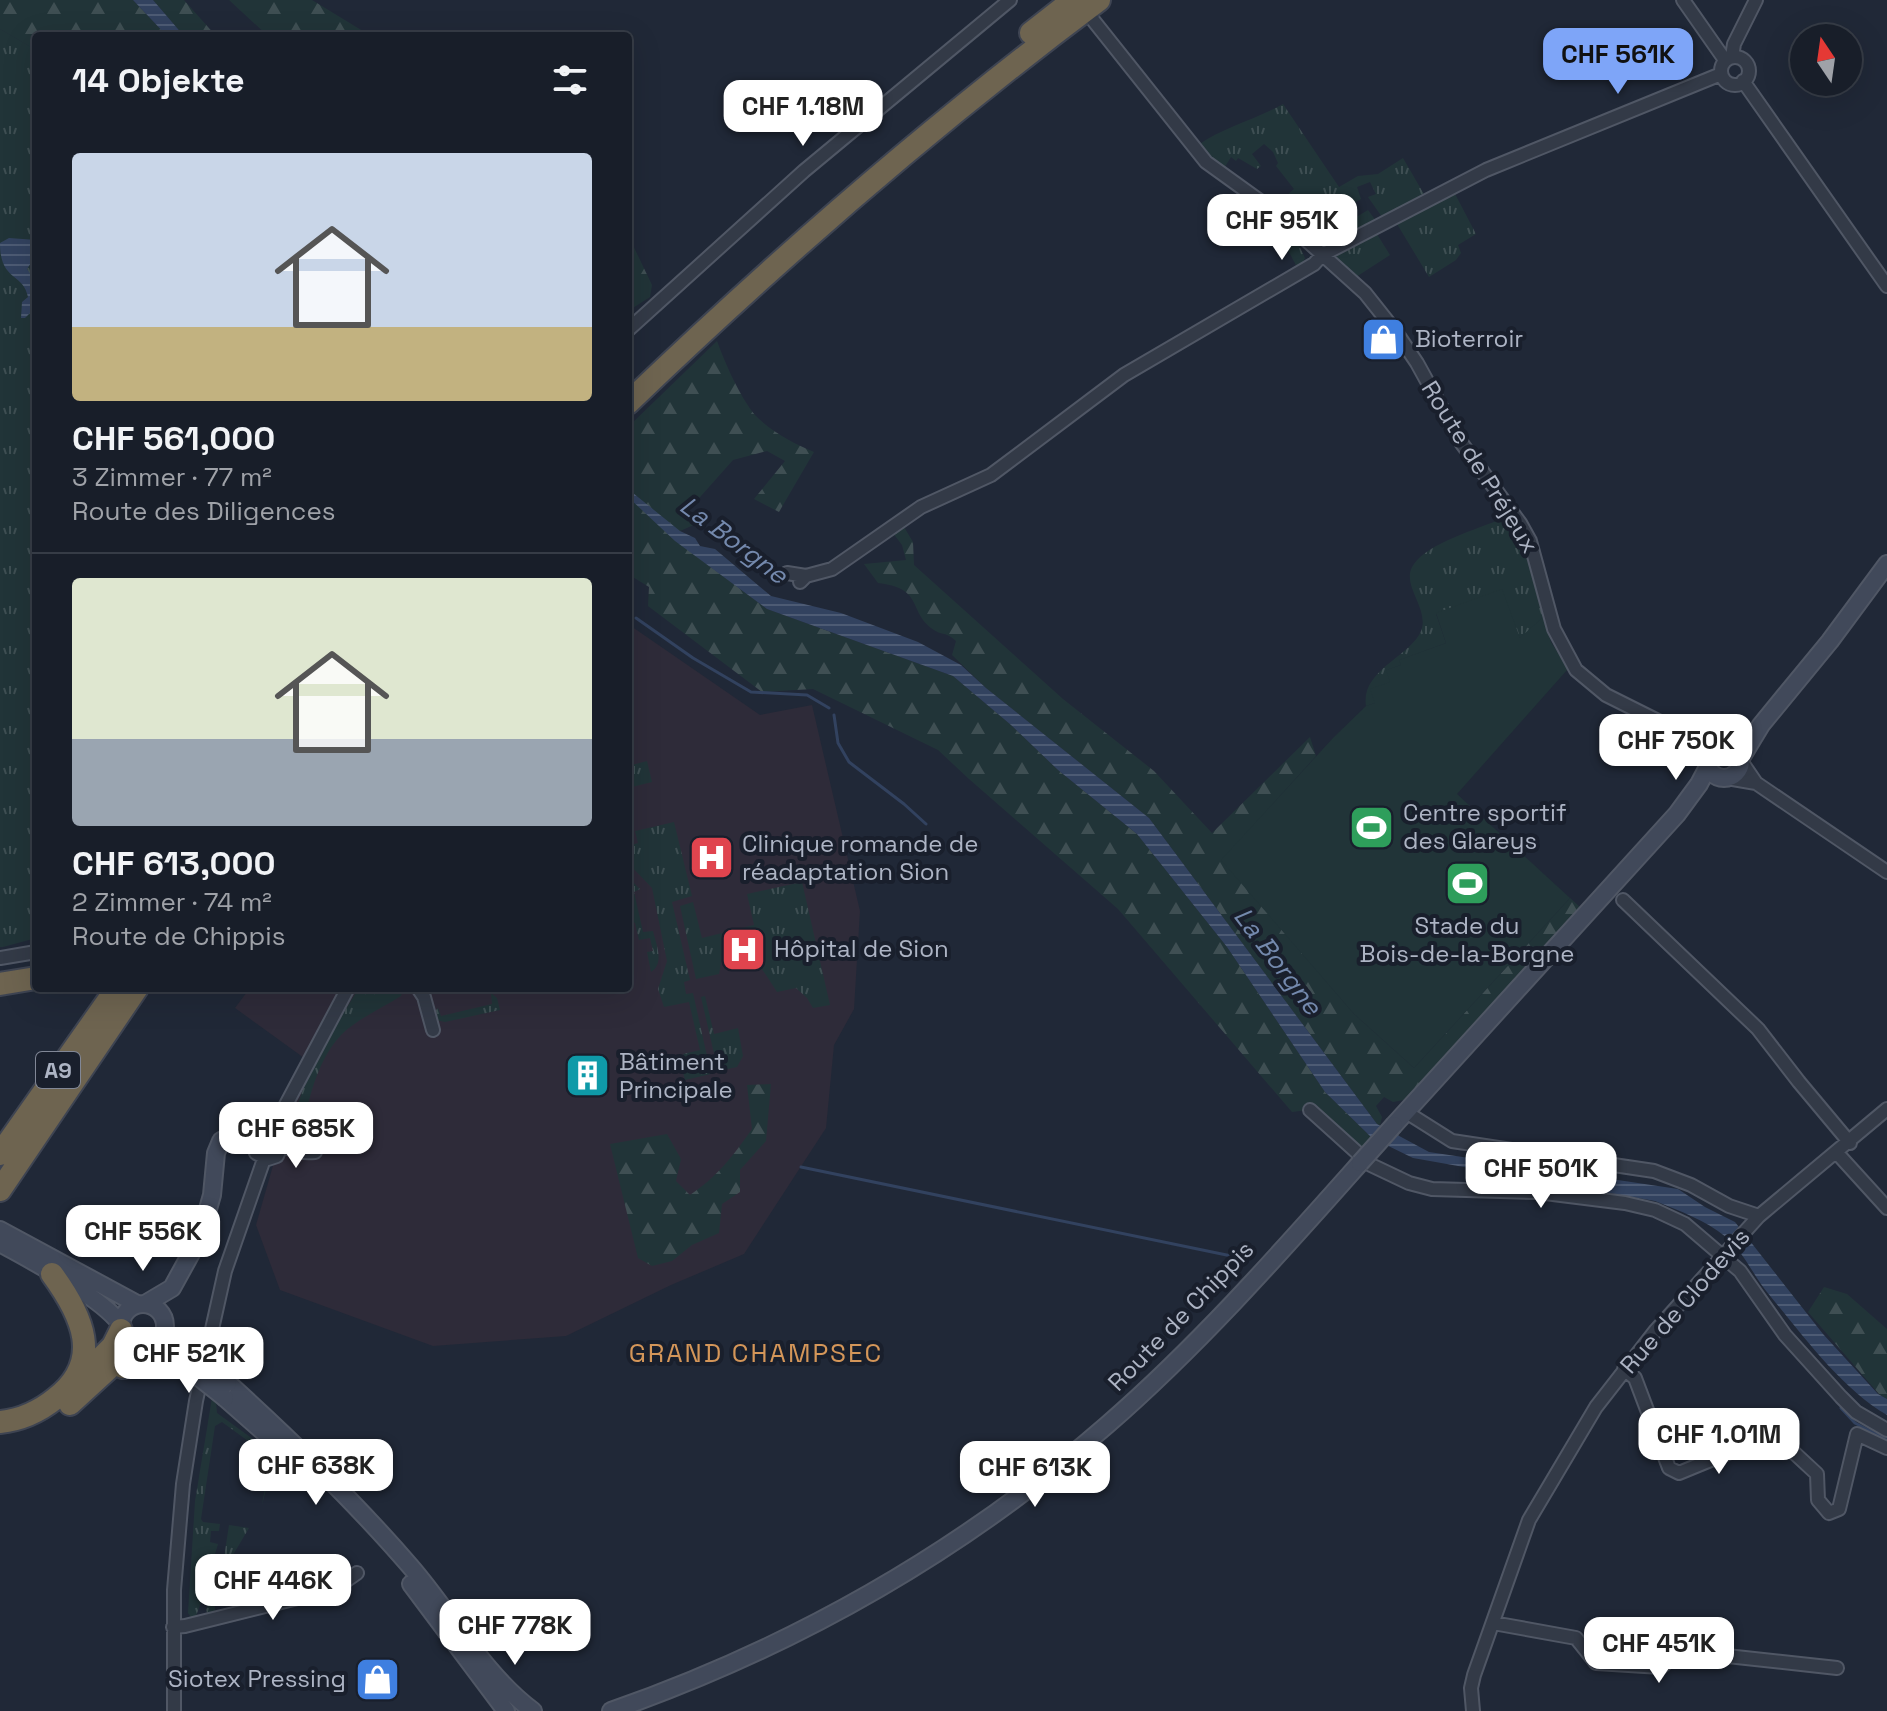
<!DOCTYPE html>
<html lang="de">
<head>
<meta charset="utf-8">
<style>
	:root { --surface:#181e29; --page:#212731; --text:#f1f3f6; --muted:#9fa2a8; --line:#363c46; --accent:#7ea5f8 }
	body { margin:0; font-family:"Space Grotesk",sans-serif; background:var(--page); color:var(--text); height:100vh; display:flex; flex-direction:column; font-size:30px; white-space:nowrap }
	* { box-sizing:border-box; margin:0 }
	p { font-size:26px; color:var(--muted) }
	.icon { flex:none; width:44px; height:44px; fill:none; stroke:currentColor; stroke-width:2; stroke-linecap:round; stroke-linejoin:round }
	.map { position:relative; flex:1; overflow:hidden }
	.side { position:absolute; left:32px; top:32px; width:600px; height:960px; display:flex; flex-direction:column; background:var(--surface); border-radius:8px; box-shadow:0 8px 32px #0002,0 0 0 2px var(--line) }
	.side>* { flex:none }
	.needle { width:52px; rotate:347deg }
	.tools { position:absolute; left:1790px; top:24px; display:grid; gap:16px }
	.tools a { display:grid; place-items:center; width:72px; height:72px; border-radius:50%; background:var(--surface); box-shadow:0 8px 32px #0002,0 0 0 2px var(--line); font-size:40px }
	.price { position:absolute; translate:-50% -68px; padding:0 18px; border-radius:16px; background:#fff; color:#222; font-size:26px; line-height:52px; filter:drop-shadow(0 2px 4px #0008) }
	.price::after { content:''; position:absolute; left:50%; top:48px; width:24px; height:18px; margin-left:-12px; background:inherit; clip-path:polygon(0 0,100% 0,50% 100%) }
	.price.on { background:var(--accent); color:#111 }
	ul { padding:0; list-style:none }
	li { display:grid; align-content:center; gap:16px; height:424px; padding:0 40px }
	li+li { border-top:2px solid var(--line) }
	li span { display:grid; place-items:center; height:248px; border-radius:8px; color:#555 }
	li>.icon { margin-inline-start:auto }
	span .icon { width:144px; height:144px; fill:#fffc; stroke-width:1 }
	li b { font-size:34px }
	h2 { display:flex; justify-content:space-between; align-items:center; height:96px; padding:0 40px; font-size:34px }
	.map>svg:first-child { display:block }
	.medical { fill:#2e2b39 }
	.grass { fill:url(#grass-tufts) }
	.forest { fill:url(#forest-firs) }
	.garden { fill:#213438 }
	.water { fill:url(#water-rules) }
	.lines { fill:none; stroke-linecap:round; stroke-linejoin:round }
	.stream { stroke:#32425f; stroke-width:3 }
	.street-casing { stroke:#505765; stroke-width:16 }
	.secondary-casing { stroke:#505765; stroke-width:20 }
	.highway-casing { stroke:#3e4452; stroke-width:26 }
	.street { stroke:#333a47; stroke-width:12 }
	.secondary { stroke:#41495a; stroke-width:16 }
	.highway { stroke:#6e6450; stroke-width:22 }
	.secondary-bridge-casing { stroke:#505765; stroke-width:20; stroke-linecap:butt }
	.secondary-bridge { stroke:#41495a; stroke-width:16 }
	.labels { text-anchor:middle; stroke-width:8; stroke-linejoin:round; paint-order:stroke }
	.shield { fill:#191f2c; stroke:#818796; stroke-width:2 }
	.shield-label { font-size:22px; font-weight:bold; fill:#adb4c4 }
	.poi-label { font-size:24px; fill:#adb4c4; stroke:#191f2c; text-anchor:start }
	.street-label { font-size:24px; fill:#adb4c4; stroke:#191f2c }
	.water-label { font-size:26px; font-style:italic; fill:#7489ad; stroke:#191f2c }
	.neighbourhood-label { font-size:26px; letter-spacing:2px; fill:#d49659; stroke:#191f2c }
</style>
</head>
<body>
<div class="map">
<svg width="1887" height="1711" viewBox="0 0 1887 1711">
	<defs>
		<pattern id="grass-tufts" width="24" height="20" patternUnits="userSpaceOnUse" patternTransform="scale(2)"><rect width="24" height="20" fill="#213438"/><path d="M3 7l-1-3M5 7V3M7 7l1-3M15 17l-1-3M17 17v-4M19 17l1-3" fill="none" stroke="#3f4f53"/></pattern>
		<pattern id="forest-firs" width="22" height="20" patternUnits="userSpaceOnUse" patternTransform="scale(2)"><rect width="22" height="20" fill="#213438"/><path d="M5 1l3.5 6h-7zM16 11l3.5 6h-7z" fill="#3f4f53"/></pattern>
		<pattern id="water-rules" width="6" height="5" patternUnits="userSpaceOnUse" patternTransform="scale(2)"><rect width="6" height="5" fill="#32425f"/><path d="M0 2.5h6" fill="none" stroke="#4d5b74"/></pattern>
	</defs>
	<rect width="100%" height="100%" fill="#202837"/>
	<path class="medical" d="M628,624L760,715L812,705L860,911L854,1009L834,1045L826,1128L744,1254L671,1285L566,1336L433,1346L280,1290L256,1225L284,1127L311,1063L235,1008L250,988H628Z"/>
	<path class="grass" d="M0,29L36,50V938L3,947H0Z
		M1283,104L1339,187L1358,176L1378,174L1403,158L1425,196L1382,217L1368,197L1376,194L1370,182L1357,187L1361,199L1348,206L1353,219L1368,210L1376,221L1323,247L1313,239L1323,234L1327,240L1345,231L1336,212L1303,230L1280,210L1289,201L1285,197L1294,189L1276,166L1278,163L1273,152L1264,144L1252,154L1261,166L1257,169L1238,158L1236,161L1231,157L1223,170L1198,145C1224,127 1255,120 1283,104Z
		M1453,190L1476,234L1458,245L1461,253L1456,260L1429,277L1394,219Z
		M1247,197L1296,239L1305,258L1299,271L1288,250Z
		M1375,231L1390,255L1356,277L1338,261L1336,256L1340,249Z
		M1501,519H1510C1533,545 1539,584 1543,617L1521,638L1436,614L1446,643L1400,660L1401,665L1387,670L1391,682L1375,703L1366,706C1361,672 1404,659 1419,635C1434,611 1398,585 1414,564C1428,543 1478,529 1501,519Z
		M647,761L652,782L628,788V766Z
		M674,822L692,896L672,902L690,980L684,982L686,994L693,993L711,1074L685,1080L680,1061L685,1058L683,1054L700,1050L689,1002L664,1007L658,989L667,961L652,888L628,863V846L638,843L635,831Z
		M628,877L640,889L634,892L643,932L653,931C656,944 665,963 651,972L647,952L653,951L650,938L639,940L635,923L628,918Z
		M802,882L830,1005L813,1008L807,998L796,988L777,992C764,973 750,942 723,953L719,974L696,979L680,906L693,902L702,938L754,925L747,894Z
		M359,988H404L401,996C385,1006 368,1014 353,1025C319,1048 309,1098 301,1135L289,1130L312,1063Z
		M491,993L497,998L500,1010L445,1022L436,1020L434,1012L438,1008L441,1016L492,1004Z
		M705,996L714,1034L738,1028L743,1056L737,1067L718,1071L701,997Z
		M212,1398L216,1402L217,1413L275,1455L262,1505L270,1457L222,1422L215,1426L201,1519L203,1522L220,1524L219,1531H211L210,1542L218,1544L211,1567L207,1572L206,1589L196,1616L191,1617L188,1613L195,1501Z
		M229,1525L249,1528L227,1565V1584L215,1601V1611L207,1613L206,1609L225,1578L223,1564Z"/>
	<path class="forest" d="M0,0H133L167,36H36V50L0,29Z
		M153,0H184L216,36H184Z
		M229,0H312L371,36H268Z
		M628,235L652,285L650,297L628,311Z
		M717,341C725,363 740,397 755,415C770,431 795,444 814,452L779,512L754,499L785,461L767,451L733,460L685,514L696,524L680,531L676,541L767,609L953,676L1011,725L1058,770L1137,834L1227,947L1325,1092L1372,1138L1358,1150L1315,1109L1292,1112L1118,909L969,779L938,750L813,689L762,692L648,606L649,587L628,574V427Z
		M901,522L913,542L914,565L1063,699L1154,771L1212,833L1310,737L1316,756L1222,860L1354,1014L1414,1068L1570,898L1580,907L1409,1099L1393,1102L1384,1097L1376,1106L1382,1117L1380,1125L1377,1124L1149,818L986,688L952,655L956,641C945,631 943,636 934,630C907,612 925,588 878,583L864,564L906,560L902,545L890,529Z
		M771,1084L766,1141L740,1170V1192L722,1204L719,1233L692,1245L672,1261L652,1266L638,1258L610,1144L667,1134L681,1159L676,1181L690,1195C717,1177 733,1156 752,1129L747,1085Z
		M1824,1287L1847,1294L1887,1329V1399L1879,1394L1808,1312Z"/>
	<path class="garden" d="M1502,589L1520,638L1543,617L1551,642L1568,669L1457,794L1570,898L1414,1068L1354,1014L1221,860L1333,738L1366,706L1375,703L1370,689L1390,682L1386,670L1401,665L1399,660L1446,643L1436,613Z"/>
	<path class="water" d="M133,0H153L184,36H167Z
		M9,238L36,240V266L31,263L27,269C38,284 42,304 25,318H21L22,302L28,297C23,272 0,282 0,243Z
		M628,489L680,531L695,538L700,546L715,549L771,596L841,613L918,642L961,665L986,688L1149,818L1377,1124L1429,1152L1678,1189L1705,1207L1735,1222L1823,1334L1878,1394L1887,1399V1415C1842,1389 1804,1337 1771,1297C1755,1279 1744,1252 1726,1237C1705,1220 1680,1211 1655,1201L1413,1158L1372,1138L1325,1092L1227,947L1137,834L1058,770L1011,725L953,676L767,609L675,541L628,497Z"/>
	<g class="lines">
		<path class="stream" d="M636,618L693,658L751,692L807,695L829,708
			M834,715L838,743L849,762L904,804L926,824
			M801,1167L1246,1259
			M1841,1408L1855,1423L1887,1440"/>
		<defs>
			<path id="street" d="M1683,0L1725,60
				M1093,20L1206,162L1274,211L1365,293L1396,332L1417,363L1460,441L1520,523L1530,541L1554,629L1576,670L1606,695L1694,739L1722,744
				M1732,57L1734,44L1756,0
				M1721 71a14 14 0 1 1 28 0a14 14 0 1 1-28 0Z
				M1743,81L1887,286
				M628,330L804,171L1010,0
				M787,573L806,576
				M800,582L806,576L832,569L921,507L991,475L1124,375L1314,264L1322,255L1486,170L1721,74
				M1688,738L1707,763
				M1741,761L1756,783L1887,872
				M1727,778L1756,783
				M1623,900L1758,1029L1799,1082L1850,1143
				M0,958L36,952
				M418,988L424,997L433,1030
				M1310,1110L1371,1165L1409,1183L1432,1189L1537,1192L1625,1203L1655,1210L1685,1224L1740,1271L1785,1335L1841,1397L1856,1412L1887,1430
				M1406,1112L1452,1141L1654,1171L1691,1185L1729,1206L1759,1216
				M272,1131L348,988
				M282,1144L277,1156L268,1159L256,1153L253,1145L256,1136L268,1130L276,1133C279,1136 280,1141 283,1144C290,1152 306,1153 315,1152
				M1837,1153L1887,1208
				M1624,1369L1635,1378L1669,1468L1679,1473L1774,1434L1817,1474L1818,1500L1829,1513L1839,1509L1857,1434L1887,1448
				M1493,1623L1576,1638L1596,1663L1661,1667L1681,1651L1837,1668
				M173,1627L185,1626L334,1589L357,1573
				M174,1711V1590L183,1484L196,1401L225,1271L264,1159
				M1473,1711L1471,1688L1474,1675L1529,1520L1596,1407L1656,1330L1759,1216L1887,1109"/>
			<path id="secondary" d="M1707 761a17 17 0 1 1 34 0a17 17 0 1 1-34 0Z
				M1741,758L1761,725L1830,641L1887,564
				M1394,1125L1677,814L1699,784L1708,767
				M0,1230L137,1304
				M0,1243C32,1261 98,1295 120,1323
				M121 1326a22 22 0 1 1 44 0a22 22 0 1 1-44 0Z
				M145,1304L172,1288L200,1237L212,1195L216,1153L221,1141L235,1134L254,1140
				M228,1383C292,1441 354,1501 410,1566C451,1613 483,1674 533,1711
				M225,1398L292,1457
				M411,1584L506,1711
				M611,1711C794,1647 961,1552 1107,1425C1198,1346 1280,1253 1360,1163"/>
			<path id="highway" d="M1031,33L1073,0
				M628,403C777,260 933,124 1099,0
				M0,984L36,978
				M0,1154L117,988
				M0,1190L137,988
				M95,1364L113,1346L121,1330
				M123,1367C145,1355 164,1357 187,1368
				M70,1404L118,1360L140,1348
				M0,1422C21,1420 40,1411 56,1398C104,1361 82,1315 52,1274"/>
		</defs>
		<use href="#street" class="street-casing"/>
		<use href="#secondary" class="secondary-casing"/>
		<use href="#highway" class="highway-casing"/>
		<use href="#street" class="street"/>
		<use href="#secondary" class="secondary"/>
		<use href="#highway" class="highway"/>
		<defs>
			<path id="secondary-bridge" d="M1360,1163L1394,1125
				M181,1345L228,1383
				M177,1360L225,1398"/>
		</defs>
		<use href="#secondary-bridge" class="secondary-bridge-casing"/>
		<use href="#secondary-bridge" class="secondary-bridge"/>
	</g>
	<defs>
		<symbol id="shop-square" viewBox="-11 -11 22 22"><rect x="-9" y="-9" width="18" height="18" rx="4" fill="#3f7fe0" stroke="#191f2c"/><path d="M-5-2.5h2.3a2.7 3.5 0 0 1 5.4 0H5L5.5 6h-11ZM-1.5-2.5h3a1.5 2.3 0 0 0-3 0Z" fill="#fff"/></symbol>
		<symbol id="stadium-square" viewBox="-11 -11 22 22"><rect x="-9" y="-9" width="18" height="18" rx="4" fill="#2e9e5b" stroke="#191f2c"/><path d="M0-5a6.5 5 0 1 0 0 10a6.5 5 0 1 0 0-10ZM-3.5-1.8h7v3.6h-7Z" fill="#fff"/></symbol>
		<symbol id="hospital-square" viewBox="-11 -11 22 22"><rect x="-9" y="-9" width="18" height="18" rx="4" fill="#e0444e" stroke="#191f2c"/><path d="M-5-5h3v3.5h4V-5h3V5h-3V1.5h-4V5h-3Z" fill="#fff"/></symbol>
		<symbol id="building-square" viewBox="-11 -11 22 22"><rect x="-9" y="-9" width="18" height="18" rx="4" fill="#0f9aa8" stroke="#191f2c"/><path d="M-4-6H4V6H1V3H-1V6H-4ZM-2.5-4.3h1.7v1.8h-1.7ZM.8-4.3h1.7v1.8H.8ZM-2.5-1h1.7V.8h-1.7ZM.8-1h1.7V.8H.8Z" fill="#fff"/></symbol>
	</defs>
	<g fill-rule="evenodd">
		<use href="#shop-square" x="1358" y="314" width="51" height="51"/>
		<use href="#stadium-square" x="1346" y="802" width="51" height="51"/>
		<use href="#hospital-square" x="686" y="832" width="51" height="51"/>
		<use href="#stadium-square" x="1442" y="858" width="51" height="51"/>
		<use href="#hospital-square" x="718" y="924" width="51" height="51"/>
		<use href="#building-square" x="562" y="1050" width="51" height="51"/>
		<use href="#shop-square" x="352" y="1654" width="51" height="51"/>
	</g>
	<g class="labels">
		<rect class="shield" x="36" y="1052" width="44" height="36" rx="6"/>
		<g class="shield-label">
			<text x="58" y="1078">A9</text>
		</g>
		<g class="poi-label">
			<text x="1415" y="347">Bioterroir</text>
			<text x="1403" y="821">Centre sportif<tspan x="1403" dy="28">des Glareys</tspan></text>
			<text x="742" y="852">Clinique romande de<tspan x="742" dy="28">réadaptation Sion</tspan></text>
			<text x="1467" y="934" text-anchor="middle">Stade du<tspan x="1467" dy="28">Bois-de-la-Borgne</tspan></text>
			<text x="774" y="957">Hôpital de Sion</text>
			<text x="619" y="1070">Bâtiment<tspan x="619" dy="28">Principale</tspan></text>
			<text x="346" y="1687" text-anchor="end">Siotex Pressing</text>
		</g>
		<g class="street-label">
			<text transform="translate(1480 467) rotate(58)" y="8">Route de Préjeux</text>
			<text transform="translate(1685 1301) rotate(-49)" y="8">Rue de Clodevis</text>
			<text transform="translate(1181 1316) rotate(-46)" y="8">Route de Chippis</text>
		</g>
		<g class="water-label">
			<text transform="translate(734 540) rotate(37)" y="9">La Borgne</text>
			<text transform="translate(1278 961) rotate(53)" y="9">La Borgne</text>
		</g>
		<g class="neighbourhood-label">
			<text x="756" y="1362">GRAND CHAMPSEC</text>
		</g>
	</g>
</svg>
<div class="tools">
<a><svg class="needle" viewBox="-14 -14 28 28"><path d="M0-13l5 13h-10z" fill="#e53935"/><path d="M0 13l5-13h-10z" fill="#9fa2a8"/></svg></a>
</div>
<b class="price on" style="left:1618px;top:96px">CHF 561K</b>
<b class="price" style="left:803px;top:148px">CHF 1.18M</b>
<b class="price" style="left:1282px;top:262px">CHF 951K</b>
<b class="price" style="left:1676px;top:782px">CHF 750K</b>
<b class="price" style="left:296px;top:1170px">CHF 685K</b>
<b class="price" style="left:1541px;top:1210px">CHF 501K</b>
<b class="price" style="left:143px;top:1273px">CHF 556K</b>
<b class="price" style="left:189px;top:1395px">CHF 521K</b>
<b class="price" style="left:1719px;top:1476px">CHF 1.01M</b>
<b class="price" style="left:316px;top:1507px">CHF 638K</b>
<b class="price" style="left:1035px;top:1509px">CHF 613K</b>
<b class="price" style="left:273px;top:1622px">CHF 446K</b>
<b class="price" style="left:515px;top:1667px">CHF 778K</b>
<b class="price" style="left:1659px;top:1685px">CHF 451K</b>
<section class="side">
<h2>14 Objekte<svg class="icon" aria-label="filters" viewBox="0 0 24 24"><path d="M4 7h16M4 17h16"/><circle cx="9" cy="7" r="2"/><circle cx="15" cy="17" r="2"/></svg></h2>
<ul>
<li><span style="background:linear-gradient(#c9d6e8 70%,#c2b280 0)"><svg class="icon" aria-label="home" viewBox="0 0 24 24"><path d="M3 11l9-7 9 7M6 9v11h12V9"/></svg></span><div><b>CHF 561,000</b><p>3 Zimmer · 77 m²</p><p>Route des Diligences</p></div></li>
<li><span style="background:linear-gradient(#dfe7d0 65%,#9aa5b1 0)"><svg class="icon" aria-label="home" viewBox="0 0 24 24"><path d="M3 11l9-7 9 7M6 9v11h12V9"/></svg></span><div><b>CHF 613,000</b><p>2 Zimmer · 74 m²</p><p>Route de Chippis</p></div></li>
</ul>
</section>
</div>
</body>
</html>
